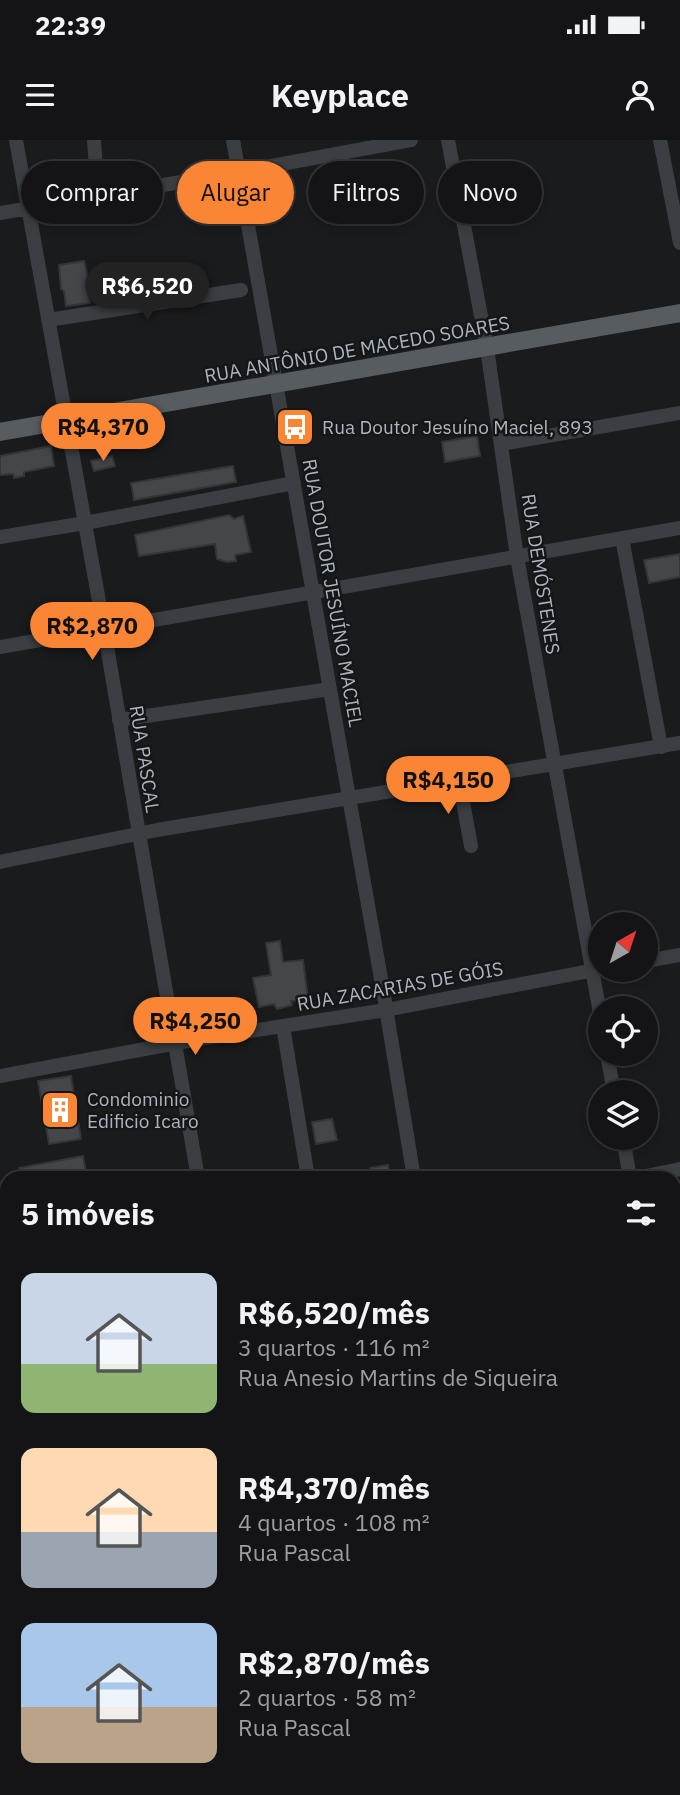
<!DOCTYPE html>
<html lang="pt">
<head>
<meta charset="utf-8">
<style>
	:root { --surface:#141416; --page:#212123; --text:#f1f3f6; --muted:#9d9ea1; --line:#333335; --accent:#fa8535 }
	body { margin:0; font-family:"IBM Plex Sans",sans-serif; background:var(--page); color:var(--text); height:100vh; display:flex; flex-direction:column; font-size:26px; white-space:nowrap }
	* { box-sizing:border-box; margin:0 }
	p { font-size:23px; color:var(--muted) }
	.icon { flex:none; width:38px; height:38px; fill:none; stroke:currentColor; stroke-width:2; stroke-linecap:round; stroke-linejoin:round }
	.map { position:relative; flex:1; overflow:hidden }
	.panel { position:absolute; left:0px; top:1031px; width:681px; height:625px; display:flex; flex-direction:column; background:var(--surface); border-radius:21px 21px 0 0; box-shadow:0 4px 10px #0003,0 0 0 2px var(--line) }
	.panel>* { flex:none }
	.top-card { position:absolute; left:21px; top:21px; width:639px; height:63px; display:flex; gap:14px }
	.needle { width:46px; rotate:39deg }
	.controls { position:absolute; left:588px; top:772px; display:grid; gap:14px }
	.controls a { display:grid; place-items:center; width:70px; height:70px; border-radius:50%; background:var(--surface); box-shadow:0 4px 10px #0003,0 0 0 2px var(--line); font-size:35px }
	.price { position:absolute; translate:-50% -60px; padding:0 16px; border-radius:24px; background:var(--accent); color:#111; font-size:23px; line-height:46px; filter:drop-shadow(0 2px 4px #0008) }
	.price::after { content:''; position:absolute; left:50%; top:42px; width:21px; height:16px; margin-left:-10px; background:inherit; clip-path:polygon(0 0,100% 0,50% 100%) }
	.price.current { background:#222; color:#fff }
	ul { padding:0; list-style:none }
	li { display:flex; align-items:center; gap:21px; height:175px; padding:0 21px }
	li span { display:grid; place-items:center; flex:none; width:196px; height:140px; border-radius:14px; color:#555 }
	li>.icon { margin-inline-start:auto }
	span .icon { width:84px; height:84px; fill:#fffc; stroke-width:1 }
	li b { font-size:30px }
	h2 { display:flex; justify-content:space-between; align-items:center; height:84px; padding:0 21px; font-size:30px }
	.pill { padding:0 24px; border-radius:32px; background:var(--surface); box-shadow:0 4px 10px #0003,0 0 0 2px var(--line); font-size:24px; line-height:63px }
	.pill.current { background:var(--accent); color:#111 }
	.status { display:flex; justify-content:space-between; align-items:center; height:49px; padding:0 35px; background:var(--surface); direction:ltr }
	.status svg { height:19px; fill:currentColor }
	header { display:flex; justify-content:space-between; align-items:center; height:91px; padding:0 21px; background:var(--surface); font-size:32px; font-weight:800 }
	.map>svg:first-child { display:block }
	.building { fill:#44464a; stroke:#343539; stroke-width:2 }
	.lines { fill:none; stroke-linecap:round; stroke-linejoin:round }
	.minor { stroke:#3b3e42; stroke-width:14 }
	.major { stroke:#575c61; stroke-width:18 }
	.labels { text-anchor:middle; stroke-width:5; stroke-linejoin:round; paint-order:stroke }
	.street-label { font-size:19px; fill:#acb5bd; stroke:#151618 }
	.poi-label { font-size:19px; fill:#acb5bd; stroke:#151618; text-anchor:start }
</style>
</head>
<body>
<div class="status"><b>22:39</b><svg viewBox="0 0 49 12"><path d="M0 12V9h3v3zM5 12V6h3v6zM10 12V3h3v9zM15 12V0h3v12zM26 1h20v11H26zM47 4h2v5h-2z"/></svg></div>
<header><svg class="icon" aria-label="menu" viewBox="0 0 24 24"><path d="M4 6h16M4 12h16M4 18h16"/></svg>Keyplace<svg class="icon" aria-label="person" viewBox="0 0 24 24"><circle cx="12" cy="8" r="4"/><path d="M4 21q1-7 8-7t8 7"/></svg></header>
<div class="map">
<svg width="680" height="1655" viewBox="0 0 680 1655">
	<rect width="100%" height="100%" fill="#1a1b1d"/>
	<path class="building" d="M76,20L80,43L55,47L51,23Z
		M84,121L91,149H88L90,163L66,166L64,151L61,149L59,125Z
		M477,296L480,316L445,322L442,302Z
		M51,306L54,326L24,332V336L14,338L13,334L0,335V316Z
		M112,316L115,326L94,331L91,321Z
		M233,326L236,342L134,360L131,343Z
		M229,375L234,379L243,376L251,412L235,415L236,421L227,422L217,419L215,404L139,416L135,395Z
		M680,414V437L649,443L644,420Z
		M280,801L283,822L303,820L308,859L291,861L292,865L277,869L274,864L259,867L253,838L271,835L266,803Z
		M71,936L81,999L49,1004L38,941Z
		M332,979L337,1000L316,1004L312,982Z
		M83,1016L87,1038H21L19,1028Z
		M388,1025L390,1038H372L370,1028Z"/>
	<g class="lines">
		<path class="minor" d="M16,0L104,489L198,1038
			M94,0L98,56
			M233,0L383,850L414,1038
			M448,0L487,208L517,417L600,873
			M660,0L680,103
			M0,73L239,32L411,0
			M48,180L241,150
			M502,304L680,273
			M0,397L85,383L294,343
			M622,398L661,607
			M0,507L680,388
			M119,580L330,549
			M459,640L471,706
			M0,722L157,690L680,603
			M646,821L680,815
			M283,886L308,1038
			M607,914L614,952
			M0,936L193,900L386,870L600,829
			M623,998L630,1038
			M636,1038L680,1029
			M0,1121L7,1162
			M674,1244L680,1243
			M674,1278L680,1307
			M0,1366L7,1365
			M674,1563L680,1566
			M0,1583L7,1582
			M101,1648L103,1655
			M306,1648L308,1655
			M515,1648L516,1655
			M0,1655L25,1648
			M634,1655V1648"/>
		<path class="major" d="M0,292L680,173"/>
	</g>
	<defs>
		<symbol id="bus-square" viewBox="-11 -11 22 22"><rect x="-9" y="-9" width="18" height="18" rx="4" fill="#fa8535" stroke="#151618"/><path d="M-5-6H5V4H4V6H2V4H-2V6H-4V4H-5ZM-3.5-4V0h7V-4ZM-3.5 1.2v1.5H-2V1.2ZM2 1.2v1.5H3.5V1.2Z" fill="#fff"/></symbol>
		<symbol id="building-square" viewBox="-11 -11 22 22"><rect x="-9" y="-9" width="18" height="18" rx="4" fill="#fa8535" stroke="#151618"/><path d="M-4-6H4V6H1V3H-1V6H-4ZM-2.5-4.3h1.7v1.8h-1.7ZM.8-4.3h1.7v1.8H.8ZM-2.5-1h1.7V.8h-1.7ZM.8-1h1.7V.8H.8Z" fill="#fff"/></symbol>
	</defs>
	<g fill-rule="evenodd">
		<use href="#bus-square" x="273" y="265" width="44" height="44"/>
		<use href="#building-square" x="38" y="948" width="44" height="44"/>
	</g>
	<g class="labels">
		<g class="street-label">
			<text transform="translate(357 209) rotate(-10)" y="7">RUA ANTÔNIO DE MACEDO SOARES</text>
			<text transform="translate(541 434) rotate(81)" y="7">RUA DEMÓSTENES</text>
			<text transform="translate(333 453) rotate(80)" y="7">RUA DOUTOR JESUÍNO MACIEL</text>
			<text transform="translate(145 619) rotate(81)" y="7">RUA PASCAL</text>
			<text transform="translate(400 846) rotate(-10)" y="7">RUA ZACARIAS DE GÓIS</text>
		</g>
		<g class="poi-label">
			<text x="322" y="294">Rua Doutor Jesuíno Maciel, 893</text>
			<text x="87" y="966">Condominio<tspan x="87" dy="22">Edificio Icaro</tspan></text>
		</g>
	</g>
</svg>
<div class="controls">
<a><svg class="needle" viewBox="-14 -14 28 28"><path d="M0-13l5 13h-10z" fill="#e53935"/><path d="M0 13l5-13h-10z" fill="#9d9ea1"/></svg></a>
<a><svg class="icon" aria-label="locate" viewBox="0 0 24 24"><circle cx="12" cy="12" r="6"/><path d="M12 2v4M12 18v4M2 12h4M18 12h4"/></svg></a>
<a><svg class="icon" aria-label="layers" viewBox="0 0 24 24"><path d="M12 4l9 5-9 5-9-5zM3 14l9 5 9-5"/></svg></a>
</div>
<b class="price current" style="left:147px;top:182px">R$6,520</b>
<b class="price" style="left:103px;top:323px">R$4,370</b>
<b class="price" style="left:92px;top:522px">R$2,870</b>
<b class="price" style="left:448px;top:676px">R$4,150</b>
<b class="price" style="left:195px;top:917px">R$4,250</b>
<div class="top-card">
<a class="pill">Comprar</a>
<a class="pill current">Alugar</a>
<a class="pill">Filtros</a>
<a class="pill">Novo</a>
</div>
<section class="panel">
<h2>5 imóveis<svg class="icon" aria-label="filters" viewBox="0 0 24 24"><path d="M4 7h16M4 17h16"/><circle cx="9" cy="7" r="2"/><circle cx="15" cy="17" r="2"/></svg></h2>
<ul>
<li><span style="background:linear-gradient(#c9d6e8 65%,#8fb573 0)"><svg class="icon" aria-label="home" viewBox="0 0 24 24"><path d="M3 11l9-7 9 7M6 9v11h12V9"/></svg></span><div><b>R$6,520/mês</b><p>3 quartos · 116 m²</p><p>Rua Anesio Martins de Siqueira</p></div></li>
<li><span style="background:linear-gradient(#ffd9b3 60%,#9aa5b1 0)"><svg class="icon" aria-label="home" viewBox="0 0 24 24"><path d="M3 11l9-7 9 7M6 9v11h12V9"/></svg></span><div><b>R$4,370/mês</b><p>4 quartos · 108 m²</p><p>Rua Pascal</p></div></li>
<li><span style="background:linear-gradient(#a9c7e8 60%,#b9a48a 0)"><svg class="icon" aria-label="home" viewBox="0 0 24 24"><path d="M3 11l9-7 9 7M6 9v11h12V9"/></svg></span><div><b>R$2,870/mês</b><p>2 quartos · 58 m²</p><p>Rua Pascal</p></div></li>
</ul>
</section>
</div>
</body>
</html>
